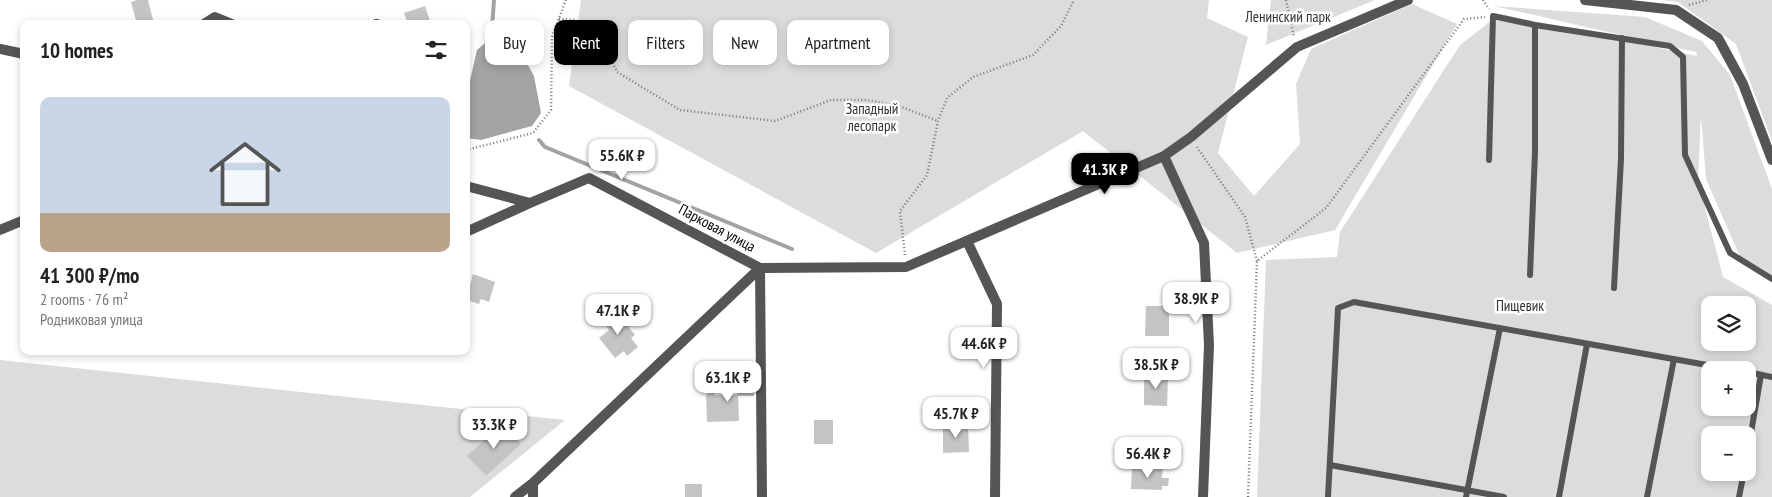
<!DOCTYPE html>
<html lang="en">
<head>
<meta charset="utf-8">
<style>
	:root { --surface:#fff; --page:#f6f6f6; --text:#222; --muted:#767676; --line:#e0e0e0; --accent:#000 }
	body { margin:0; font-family:"PT Sans Narrow",sans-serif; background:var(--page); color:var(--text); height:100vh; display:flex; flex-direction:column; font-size:19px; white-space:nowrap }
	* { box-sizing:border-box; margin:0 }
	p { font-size:16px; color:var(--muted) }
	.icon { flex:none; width:28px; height:28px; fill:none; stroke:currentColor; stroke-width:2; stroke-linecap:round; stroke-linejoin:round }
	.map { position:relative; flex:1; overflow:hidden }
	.details { position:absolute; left:20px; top:20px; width:450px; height:335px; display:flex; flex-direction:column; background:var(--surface); border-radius:10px; box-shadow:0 2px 8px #0003 }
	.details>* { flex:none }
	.banner { position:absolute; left:485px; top:20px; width:475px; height:45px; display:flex; gap:10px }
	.buttons { position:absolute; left:1701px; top:296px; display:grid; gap:10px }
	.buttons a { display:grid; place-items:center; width:55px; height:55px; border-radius:10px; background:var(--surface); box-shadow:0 2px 8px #0003; font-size:25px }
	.price { position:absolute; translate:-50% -42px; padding:0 11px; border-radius:10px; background:#fff; color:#222; font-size:16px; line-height:32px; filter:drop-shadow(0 1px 2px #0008) }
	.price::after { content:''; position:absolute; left:50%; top:30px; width:15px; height:11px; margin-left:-8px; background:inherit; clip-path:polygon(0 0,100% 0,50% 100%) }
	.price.selected { background:var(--accent); color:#fff }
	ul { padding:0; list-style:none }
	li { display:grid; align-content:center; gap:10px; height:265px; padding:0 20px }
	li+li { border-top:1px solid var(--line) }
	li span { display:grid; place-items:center; height:155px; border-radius:10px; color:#555 }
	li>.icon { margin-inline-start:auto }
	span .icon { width:90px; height:90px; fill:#fffc; stroke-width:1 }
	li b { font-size:21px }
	h2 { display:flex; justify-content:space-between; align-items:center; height:60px; padding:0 20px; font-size:21px }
	.tag { padding:0 18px; border-radius:10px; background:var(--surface); box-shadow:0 2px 8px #0003; font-size:18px; line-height:45px }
	.tag.selected { background:var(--accent); color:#fff }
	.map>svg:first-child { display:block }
	.green { fill:#dcdcdc; fill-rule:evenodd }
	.water { fill:#a3a3a3 }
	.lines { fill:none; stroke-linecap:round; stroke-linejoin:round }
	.stream { stroke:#a3a3a3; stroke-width:4 }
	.building { fill:#c4c4c4 }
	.path { stroke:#777; stroke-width:2.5; stroke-dasharray:1 2.5; stroke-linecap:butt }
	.lane { stroke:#555; stroke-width:6 }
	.street { stroke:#555; stroke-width:10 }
	.labels { text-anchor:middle; stroke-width:5; stroke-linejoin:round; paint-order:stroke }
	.park-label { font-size:15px; fill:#333; stroke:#fff }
	.street-label { font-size:15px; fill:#000; stroke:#fff }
</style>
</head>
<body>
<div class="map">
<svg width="1772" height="497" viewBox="0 0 1772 497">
	<rect width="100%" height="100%" fill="#fff"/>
	<path class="green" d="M581,0H1209L1207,18L1248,37L1218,153L1254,196L1300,144L1296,84L1311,49L1412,4L1457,24L1335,230L1237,253L1083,131L876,253L569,86Z
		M1271,0H1375L1266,45Z
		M1662,0H1772V141L1736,44L1678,2Z
		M1494,6L1645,17L1702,41L1730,75L1772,189V278L1742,261L1706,179L1701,115L1698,181L1723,277L1772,305V497H1257L1266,260L1337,257L1340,232L1460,45L1500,14L1697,56L1696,52ZM1710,305H1748V342H1710ZM1710,370H1748V408H1710ZM1710,435H1748V472H1710Z
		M0,360L565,420L470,497H0Z"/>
	<path class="water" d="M506,25L534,76L541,113L532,126L481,140L466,138V98L477,50Z"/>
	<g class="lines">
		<path class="stream" d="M491,43L494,0
			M539,140L545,147L792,249"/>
	</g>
	<path class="building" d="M137,0H148L153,20L137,24L131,2Z
		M425,6L430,21L408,24L404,13Z
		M473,274L495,282L489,302L481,299L479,304L466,300Z
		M1146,306H1169V336H1145Z
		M616,311L635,335L631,338L638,347L627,356L624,351L615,358L599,338L609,330L603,322Z
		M1144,375L1168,376L1167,406L1144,405Z
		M753,379L754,396H738L739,421L707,422L706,395L715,389V395H737V380Z
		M814,420H833V444H814Z
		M502,423L521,444L486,476L467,456Z
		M943,425H968L969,452L943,453Z
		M1132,467L1163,468L1162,478H1169L1168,486H1162V490L1131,489Z
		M685,484H702V497H685Z"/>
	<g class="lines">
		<path class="path" d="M1286,0L1294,37
			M1483,0L1489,9
			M1689,5L1707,0
			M559,19L574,20L597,29L617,72L680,110L775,121L831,100H867L899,106L938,121
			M1197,147L1245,217L1257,261
			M466,150L533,133L551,110L552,37L566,0
			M905,255L900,211L927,175L938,121L947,98L973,77L1033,55L1061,26L1074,0
			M1248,497L1257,261L1326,208L1464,19L1485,17"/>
		<path class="lane" d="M1489,160L1493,16L1535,25L1670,46L1683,57L1685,155L1730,253L1772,279
			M1530,275L1535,152V25
			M1614,288L1621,159L1622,38
			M1748,372L1772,377
			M1748,450L1761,375
			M1330,465L1504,497
			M1328,497L1338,308L1354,302L1735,370
			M1466,497L1500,328
			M1559,497L1587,344
			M1647,497L1674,359
			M1739,497L1744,472"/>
		<path class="street" d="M1585,0L1676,10L1718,38L1743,84L1772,160
			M204,24L215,17L232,24
			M376,24H377
			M0,49L24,54
			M1164,156L1204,243L1209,345L1203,497
			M466,186L530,203L589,178L760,268L906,267L1164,156L1191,137L1297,47L1408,0
			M0,230L24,220
			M466,232L530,203
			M967,241L997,304L995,497
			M760,268L762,497
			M533,483V497
			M515,497L533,483L760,268"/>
	</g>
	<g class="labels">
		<g class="park-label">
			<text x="1288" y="22">Ленинский парк</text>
			<text x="872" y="114">Западный<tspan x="872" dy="17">лесопарк</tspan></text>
			<text x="1520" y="311">Пищевик</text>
		</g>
		<g class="street-label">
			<text transform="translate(717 228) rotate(28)" y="5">Парковая улица</text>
		</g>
	</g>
</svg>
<div class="buttons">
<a><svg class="icon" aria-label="layers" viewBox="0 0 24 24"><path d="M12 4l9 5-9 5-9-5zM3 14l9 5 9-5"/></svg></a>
<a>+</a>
<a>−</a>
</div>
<b class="price" style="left:622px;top:181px">55.6K ₽</b>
<b class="price selected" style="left:1105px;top:195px">41.3K ₽</b>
<b class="price" style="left:1196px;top:324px">38.9K ₽</b>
<b class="price" style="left:618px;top:336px">47.1K ₽</b>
<b class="price" style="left:984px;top:369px">44.6K ₽</b>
<b class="price" style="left:1156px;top:390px">38.5K ₽</b>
<b class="price" style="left:728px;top:403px">63.1K ₽</b>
<b class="price" style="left:956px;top:439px">45.7K ₽</b>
<b class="price" style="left:494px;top:450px">33.3K ₽</b>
<b class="price" style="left:1148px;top:479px">56.4K ₽</b>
<div class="banner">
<a class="tag">Buy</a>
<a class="tag selected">Rent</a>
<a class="tag">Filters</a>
<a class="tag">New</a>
<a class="tag">Apartment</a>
</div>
<section class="details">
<h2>10 homes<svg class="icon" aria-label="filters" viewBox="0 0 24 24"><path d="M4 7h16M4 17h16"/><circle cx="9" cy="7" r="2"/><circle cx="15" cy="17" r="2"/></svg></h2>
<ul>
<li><span style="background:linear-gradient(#c9d6e8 75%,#b9a48a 0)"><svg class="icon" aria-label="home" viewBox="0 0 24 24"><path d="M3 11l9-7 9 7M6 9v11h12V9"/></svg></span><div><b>41 300 ₽/mo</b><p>2 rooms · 76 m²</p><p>Родниковая улица</p></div></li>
</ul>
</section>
</div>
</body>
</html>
